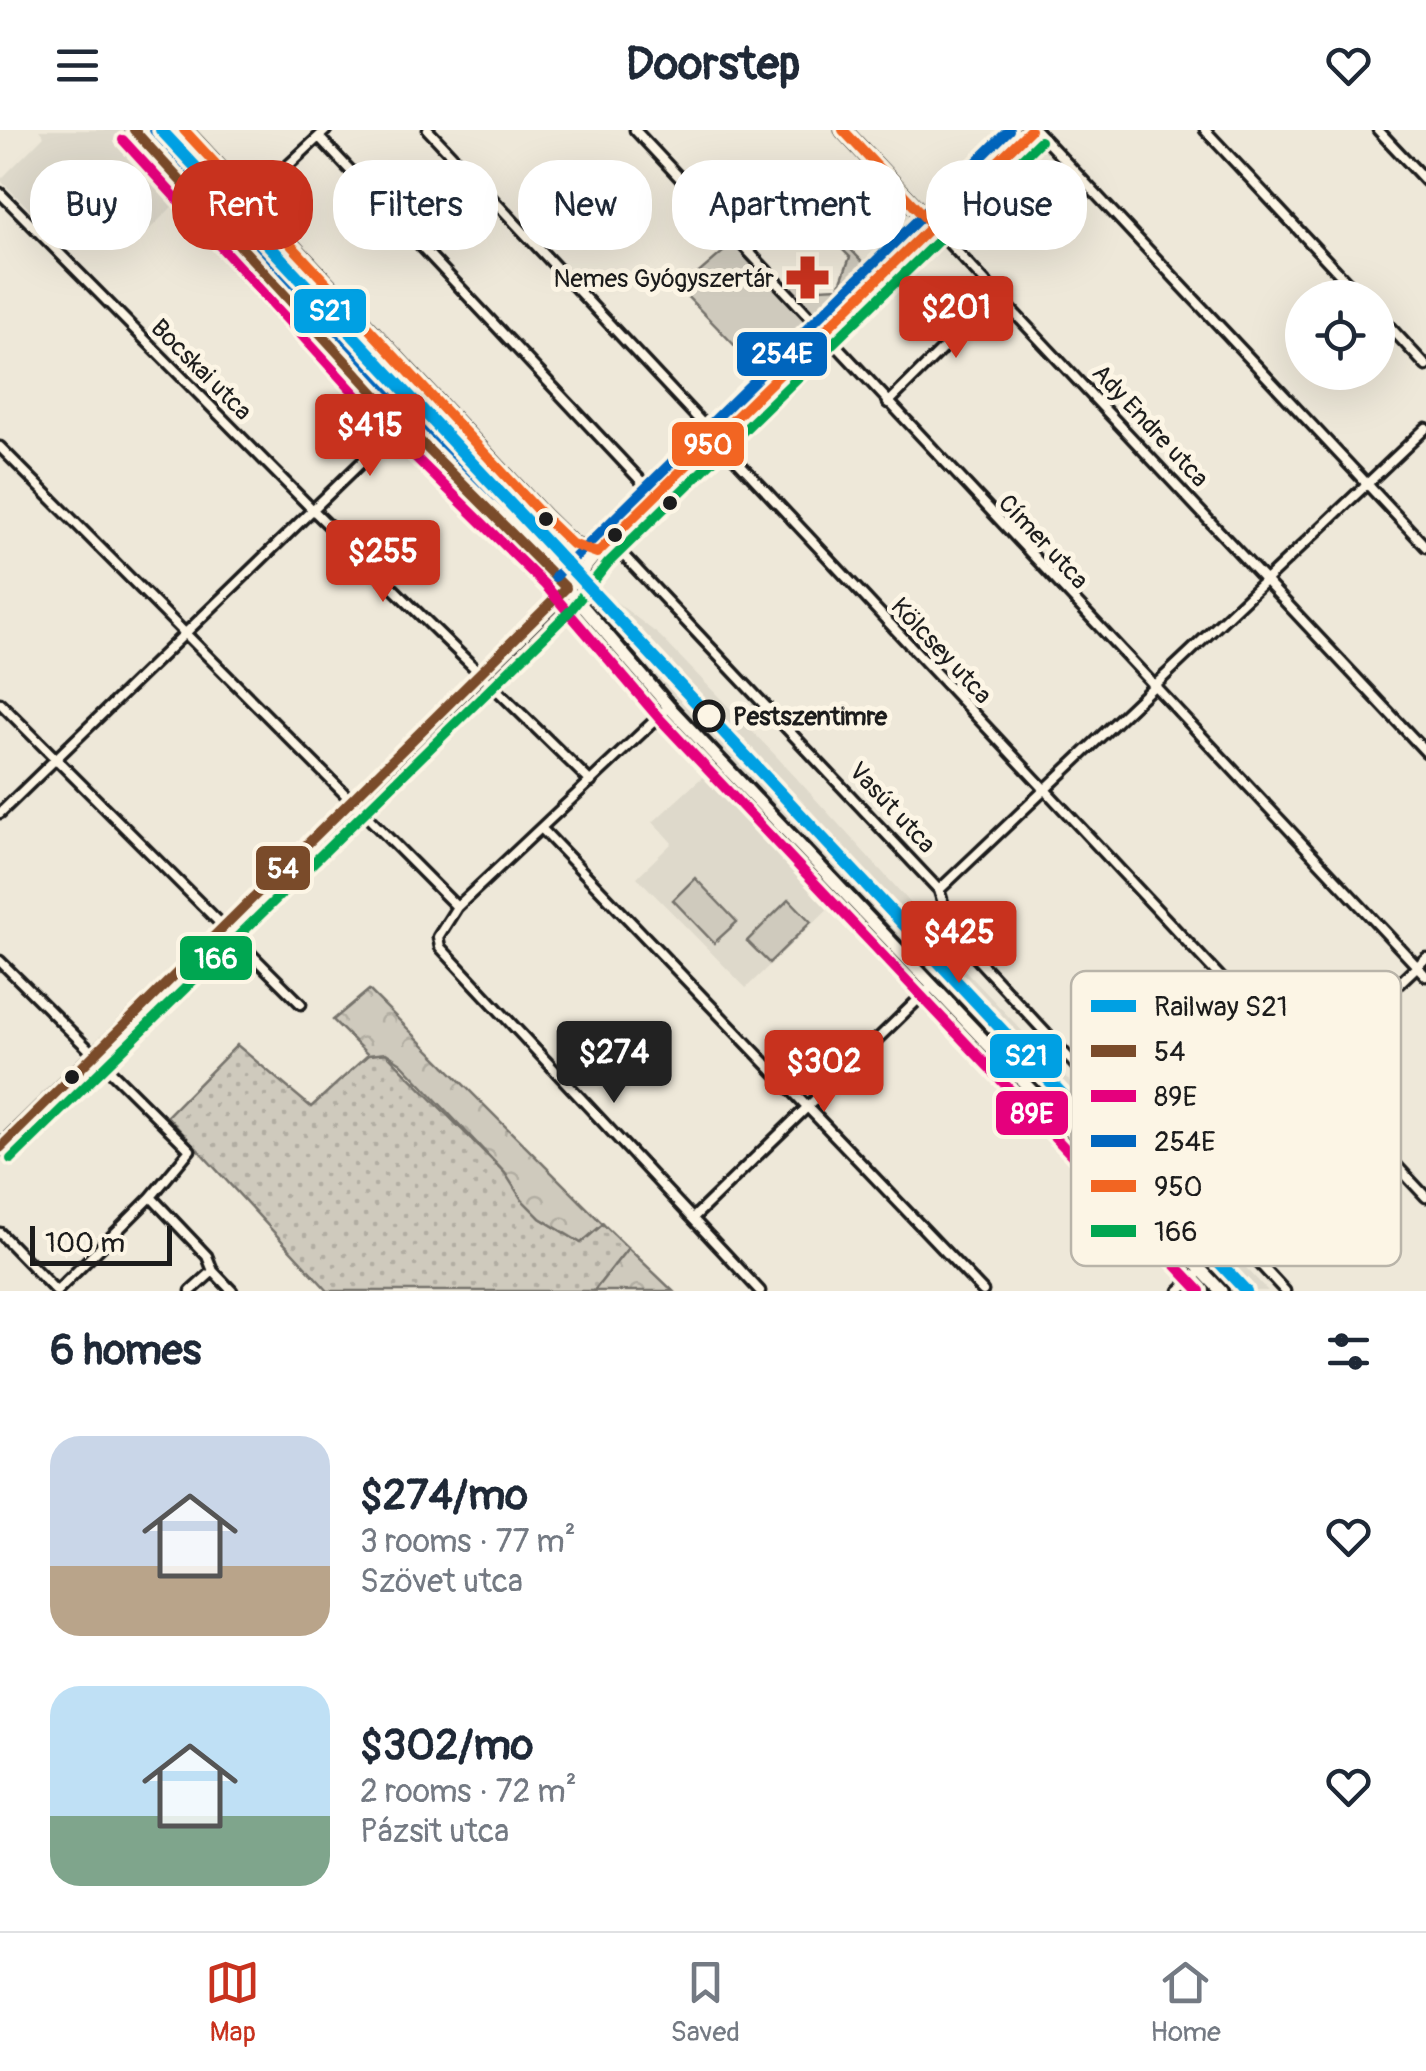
<!DOCTYPE html>
<html lang="en">
<head>
<meta charset="utf-8">
<style>
	:root { --surface:#fff; --page:#f6f6f7; --text:#1f2937; --muted:#747a83; --line:#e0e1e3; --accent:#c8321e }
	body { margin:0; font-family:Pangolin,sans-serif; background:var(--page); color:var(--text); height:100vh; display:flex; flex-direction:column; font-size:38px; white-space:nowrap }
	* { box-sizing:border-box; margin:0 }
	p { font-size:32px; color:var(--muted) }
	.icon { flex:none; width:55px; height:55px; fill:none; stroke:currentColor; stroke-width:2; stroke-linecap:round; stroke-linejoin:round }
	.map { position:relative; height:1161px; overflow:hidden }
	.panel { display:flex; flex-direction:column; background:var(--surface); flex:1 }
	.panel>* { flex:none }
	.guide { position:absolute; left:30px; top:30px; width:1368px; height:90px; display:flex; gap:20px }
	.tools { position:absolute; left:1285px; top:150px; display:grid; gap:20px }
	.tools a { display:grid; place-items:center; width:110px; height:110px; border-radius:50%; background:var(--surface); box-shadow:0 10px 40px #0002; font-size:50px }
	.scale { position:absolute; left:30px; bottom:25px; width:142px; box-sizing:border-box; padding-left:10px; border:5px solid #1c1c1c; border-top:0; font-size:28px; line-height:35px; white-space:nowrap; color:#1c1c1c; -webkit-text-stroke:8px #fcf5e5; paint-order:stroke }
	.price { position:absolute; translate:-50% -85px; padding:0 22px; border-radius:10px; background:var(--accent); color:#fff; font-size:32px; line-height:65px; filter:drop-shadow(0 2px 5px #0008) }
	.price::after { content:''; position:absolute; left:50%; top:60px; width:30px; height:22px; margin-left:-15px; background:inherit; clip-path:polygon(0 0,100% 0,50% 100%) }
	.price.on { background:#222; color:#fff }
	ul { padding:0; list-style:none }
	li { display:flex; align-items:center; gap:30px; height:250px; padding:0 50px }
	li span { display:grid; place-items:center; flex:none; width:280px; height:200px; border-radius:30px; color:#555 }
	li>.icon { margin-inline-start:auto }
	span .icon { width:120px; height:120px; fill:#fffc; stroke-width:1 }
	li b { font-size:42px }
	h2 { display:flex; justify-content:space-between; align-items:center; height:120px; padding:0 50px; font-size:42px }
	.chip { padding:0 35px; border-radius:40px; background:var(--surface); box-shadow:0 10px 40px #0002; font-size:35px; line-height:90px }
	.chip.on { background:var(--accent); color:#fff }
	header { display:flex; justify-content:space-between; align-items:center; height:130px; padding:0 50px; background:var(--surface); font-size:45px; font-weight:700 }
	.tabs { display:flex; justify-content:space-around; align-items:center; height:140px; border-top:2px solid var(--line); background:var(--surface); font-size:28px; color:var(--muted) }
	.tabs a { display:grid; justify-items:center; gap:5px }
	.tabs .on { color:var(--accent) }
	.map>svg:first-child { display:block }
	.built { fill:#ded9cb }
	.grass { fill:url(#grass-dots); stroke:#76736c; stroke-width:2.5 }
	.forest { fill:url(#forest-crowns); stroke:#76736c; stroke-width:2.5 }
	.green { fill:#cfcabd; stroke:#76736c; stroke-width:2.5 }
	.lines { fill:none; stroke-linecap:round; stroke-linejoin:round }
	.street-casing { stroke:#1c1c1c; stroke-width:15 }
	.secondary-casing { stroke:#1c1c1c; stroke-width:19 }
	.street { stroke:#fcf5e5; stroke-width:8 }
	.secondary { stroke:#fcf5e5; stroke-width:11 }
	.bus-1-casing { stroke:#fcf5e5; stroke-width:18 }
	.bus-2-casing { stroke:#fcf5e5; stroke-width:18 }
	.bus-3-casing { stroke:#fcf5e5; stroke-width:18 }
	.bus-4-casing { stroke:#fcf5e5; stroke-width:18 }
	.bus-5-casing { stroke:#fcf5e5; stroke-width:18 }
	.bus-1 { stroke:#7a4b2a; stroke-width:10 }
	.bus-2 { stroke:#e5007d; stroke-width:10 }
	.bus-3 { stroke:#0065bd; stroke-width:10 }
	.bus-4 { stroke:#f26522; stroke-width:10 }
	.bus-5 { stroke:#00a651; stroke-width:10 }
	.rail-1-casing { stroke:#fcf5e5; stroke-width:20 }
	.rail-1 { stroke:#00a0e3; stroke-width:12 }
	.bus-dot { fill:#1c1c1c; stroke:#fcf5e5; stroke-width:4 }
	.stop-dot { fill:#fcf5e5; stroke:#1c1c1c; stroke-width:5 }
	.labels { text-anchor:middle; stroke-width:10; stroke-linejoin:round; paint-order:stroke }
	.poi-label { font-size:25px; fill:#1c1c1c; stroke:#fcf5e5; text-anchor:end }
	.street-label { font-size:25px; fill:#1c1c1c; stroke:#fcf5e5 }
	.stop-label { font-size:25px; font-weight:bold; fill:#1c1c1c; stroke:#fcf5e5; text-anchor:start }
	.key { fill:#fcf5e5; stroke:#b9b4a9; stroke-width:2.5 }
	.key-label { font-size:28px; fill:#1c1c1c }
	.line-badge { stroke:#fcf5e5; stroke-width:4 }
	.badge-label { font-size:28px; text-anchor:middle; font-weight:bold; fill:#fff }
</style>
</head>
<body>
<header><svg class="icon" aria-label="menu" viewBox="0 0 24 24"><path d="M4 6h16M4 12h16M4 18h16"/></svg>Doorstep<svg class="icon" aria-label="heart" viewBox="0 0 24 24"><path d="M12 20l-8-8c-3-5 5-10 8-4 3-6 11-1 8 4z"/></svg></header>
<div class="map">
<svg width="1426" height="1161" viewBox="0 0 1426 1161">
	<defs>
		<pattern id="grass-dots" width="8" height="8" patternUnits="userSpaceOnUse" patternTransform="scale(2.5)"><rect width="8" height="8" fill="#cfcabd"/><path d="M2 2h.1M6 6h.1" fill="none" stroke="#b1ada2" stroke-width="1.8" stroke-linecap="round"/></pattern>
		<pattern id="forest-crowns" width="20" height="18" patternUnits="userSpaceOnUse" patternTransform="scale(2.5)"><rect width="20" height="18" fill="#cfcabd"/><path d="M2 6a3 3 0 1 1 6 0M12 15a3 3 0 1 1 6 0" fill="none" stroke="#b1ada2"/></pattern>
	</defs>
	<rect width="100%" height="100%" fill="#eee8d9"/>
	<filter id="ink" filterUnits="userSpaceOnUse"><feTurbulence type="fractalNoise" baseFrequency=".01" numOctaves="2"/><feDisplacementMap in="SourceGraphic" scale="20" xChannelSelector="R" yChannelSelector="G"/><feConvolveMatrix kernelMatrix="1 2 1 2 8 2 1 2 1" color-interpolation-filters="sRGB"/></filter>
	<g filter="url(#ink)">
		<path class="built" d="M39,0H121L183,66L144,105L116,77L72,121L0,50L44,6Z
			M153,0H167L592,453L660,506L777,627L906,768L960,835L1268,1161H1238L977,882L883,793L668,561L586,462Z
			M710,640L838,769L746,858L637,747L672,713L653,692Z"/>
		<path class="grass" d="M237,915L311,977L368,925L386,923L505,1043L540,1088L581,1113L603,1094L628,1118L594,1161H328L167,986Z"/>
		<path class="forest" d="M369,860L603,1094L581,1113L540,1088L522,1070L505,1043L401,933L386,923L368,925L333,890Z
			M628,1118L673,1161H594Z"/>
		<path class="green" d="M839,107L873,143L819,192L788,157L797,148L807,158L818,148L819,158L839,157L850,127L835,112Z
			M738,109L822,201L786,240L757,211L743,224L680,159Z
			M695,748L737,792L714,813L673,770Z
			M789,769L811,792L769,833L747,811Z"/>
		<g class="lines">
			<defs>
				<path id="street" d="M428,0L1426,1067
					M635,0L1426,846
					M1036,0L1426,417
					M1205,0L1362,168
					M1378,0L1426,51
					M319,7L657,368
					M0,63L312,379L591,652
					M250,71L326,0
					M931,94L1426,622
					M1378,184L1426,236
					M888,273L998,164
					M0,317L457,777
					M611,412L939,760L952,802L1285,1161
					M0,573L301,874
					M669,577L457,777L438,807L440,817L760,1161
					M0,683L402,293
					M543,700L983,1161
					M939,760L1426,298
					M0,831L190,1020L151,1067L57,1161
					M1187,1054L1426,828
					M151,1067L207,1126L213,1141L232,1161
					M693,1088L931,857
					M0,1103L56,1161
					M191,1161L213,1141
					M1179,1161L1202,1140"/>
				<path id="secondary" d="M134,0L402,293L556,445L669,577L1221,1161
					M184,0L543,386L572,414L597,423
					M843,0L931,94
					M0,1018L559,470L597,423L1030,0"/>
			</defs>
			<use href="#street" class="street-casing"/>
			<use href="#secondary" class="secondary-casing"/>
			<use href="#street" class="street"/>
			<use href="#secondary" class="secondary"/>
			<defs>
				<path id="bus-1" d="M134,0L402,293L566,458
					M0,1018L566,458"/>
				<path id="bus-2" d="M123,10L391,303L545,455L658,587L1200,1161"/>
				<path id="bus-3" d="M154,0L413,283L577,447
					M555,447L1009,0"/>
				<path id="bus-4" d="M184,0L543,386L572,414L597,423L1030,0
					M843,0L931,94"/>
				<path id="bus-5" d="M11,1029L570,481L608,433L1040,11"/>
			</defs>
			<use href="#bus-1" class="bus-1-casing"/>
			<use href="#bus-2" class="bus-2-casing"/>
			<use href="#bus-3" class="bus-3-casing"/>
			<use href="#bus-4" class="bus-4-casing"/>
			<use href="#bus-5" class="bus-5-casing"/>
			<use href="#bus-1" class="bus-1"/>
			<use href="#bus-2" class="bus-2"/>
			<use href="#bus-3" class="bus-3"/>
			<use href="#bus-4" class="bus-4"/>
			<use href="#bus-5" class="bus-5"/>
			<defs>
				<path id="rail-1" d="M161,0L1246,1161"/>
			</defs>
			<use href="#rail-1" class="rail-1-casing"/>
			<use href="#rail-1" class="rail-1"/>
		</g>
	</g>
	<defs>
		<symbol id="pharmacy-bare" viewBox="-9 -9 18 18"><path d="M-2-6h4v4h4v4h-4v4h-4v-4h-4v-4h4Z" fill="#c8321e" stroke="#fcf5e5" stroke-width="2.5" paint-order="stroke"/></symbol>
	</defs>
	<g fill-rule="evenodd">
		<use href="#pharmacy-bare" x="776" y="116" width="63" height="63"/>
	</g>
	<g class="bus-dot">
		<circle cx="670" cy="373" r="9"/>
		<circle cx="546" cy="389" r="9"/>
		<circle cx="615" cy="405" r="9"/>
		<circle cx="72" cy="947" r="9"/>
	</g>
	<circle class="stop-dot" cx="709" cy="586" r="14"/>
	<g class="labels">
		<g class="poi-label">
			<text x="774" y="157">Nemes Gyógyszertár</text>
		</g>
		<g class="street-label">
			<text transform="translate(202 239) rotate(45)" y="9">Bocskai utca</text>
			<text transform="translate(1151 295) rotate(47)" y="9">Ady Endre utca</text>
			<text transform="translate(1044 411) rotate(47)" y="9">Címer utca</text>
			<text transform="translate(942 520) rotate(47)" y="9">Kölcsey utca</text>
			<text transform="translate(893 677) rotate(47)" y="9">Vasút utca</text>
		</g>
		<g class="stop-label">
			<text x="733" y="595">Pestszentimre</text>
		</g>
	</g>
	<rect x="1071" y="841" width="330" height="295" rx="15" class="key"/>
	<rect x="1091" y="870" width="45" height="12" fill="#00a0e3"/>
	<rect x="1091" y="915" width="45" height="12" fill="#7a4b2a"/>
	<rect x="1091" y="960" width="45" height="12" fill="#e5007d"/>
	<rect x="1091" y="1005" width="45" height="12" fill="#0065bd"/>
	<rect x="1091" y="1050" width="45" height="12" fill="#f26522"/>
	<rect x="1091" y="1095" width="45" height="12" fill="#00a651"/>
	<g class="key-label">
		<text x="1154" y="886">Railway S21</text>
		<text x="1154" y="931">54</text>
		<text x="1154" y="976">89E</text>
		<text x="1154" y="1021">254E</text>
		<text x="1154" y="1066">950</text>
		<text x="1154" y="1111">166</text>
	</g>
	<g class="line-badge">
		<rect x="292" y="157" width="76" height="48" rx="10" fill="#00a0e3"/>
		<rect x="735" y="200" width="94" height="48" rx="10" fill="#0065bd"/>
		<rect x="670" y="290" width="76" height="48" rx="10" fill="#f26522"/>
		<rect x="254" y="714" width="58" height="48" rx="10" fill="#7a4b2a"/>
		<rect x="178" y="804" width="76" height="48" rx="10" fill="#00a651"/>
		<rect x="988" y="902" width="76" height="48" rx="10" fill="#00a0e3"/>
		<rect x="994" y="959" width="76" height="48" rx="10" fill="#e5007d"/>
	</g>
	<g class="badge-label">
		<text x="330" y="190">S21</text>
		<text x="782" y="233">254E</text>
		<text x="708" y="324">950</text>
		<text x="283" y="748">54</text>
		<text x="216" y="838">166</text>
		<text x="1026" y="935">S21</text>
		<text x="1032" y="993">89E</text>
	</g>
</svg>
<div class="tools">
<a><svg class="icon" aria-label="locate" viewBox="0 0 24 24"><circle cx="12" cy="12" r="6"/><path d="M12 2v4M12 18v4M2 12h4M18 12h4"/></svg></a>
</div>
<div class="scale">100 m</div>
<b class="price" style="left:956px;top:231px">$201</b>
<b class="price" style="left:370px;top:349px">$415</b>
<b class="price" style="left:383px;top:475px">$255</b>
<b class="price" style="left:959px;top:856px">$425</b>
<b class="price on" style="left:614px;top:976px">$274</b>
<b class="price" style="left:824px;top:985px">$302</b>
<div class="guide">
<a class="chip">Buy</a>
<a class="chip on">Rent</a>
<a class="chip">Filters</a>
<a class="chip">New</a>
<a class="chip">Apartment</a>
<a class="chip">House</a>
</div>
</div>
<section class="panel">
<h2>6 homes<svg class="icon" aria-label="filters" viewBox="0 0 24 24"><path d="M4 7h16M4 17h16"/><circle cx="9" cy="7" r="2"/><circle cx="15" cy="17" r="2"/></svg></h2>
<ul>
<li><span style="background:linear-gradient(#c9d6e8 65%,#b9a48a 0)"><svg class="icon" aria-label="home" viewBox="0 0 24 24"><path d="M3 11l9-7 9 7M6 9v11h12V9"/></svg></span><div><b>$274/mo</b><p>3 rooms · 77 m²</p><p>Szövet utca</p></div><svg class="icon" aria-label="heart" viewBox="0 0 24 24"><path d="M12 20l-8-8c-3-5 5-10 8-4 3-6 11-1 8 4z"/></svg></li>
<li><span style="background:linear-gradient(#bfe0f5 65%,#7fa58c 0)"><svg class="icon" aria-label="home" viewBox="0 0 24 24"><path d="M3 11l9-7 9 7M6 9v11h12V9"/></svg></span><div><b>$302/mo</b><p>2 rooms · 72 m²</p><p>Pázsit utca</p></div><svg class="icon" aria-label="heart" viewBox="0 0 24 24"><path d="M12 20l-8-8c-3-5 5-10 8-4 3-6 11-1 8 4z"/></svg></li>
</ul>
</section>
<nav class="tabs">
<a class="on"><svg class="icon" aria-label="map" viewBox="0 0 24 24"><path d="M3 6l6-2 6 2 6-2v14l-6 2-6-2-6 2zM9 4v14M15 6v14"/></svg>Map</a>
<a><svg class="icon" aria-label="saved" viewBox="0 0 24 24"><path d="M7 4h10v16l-5-4-5 4z"/></svg>Saved</a>
<a><svg class="icon" aria-label="home" viewBox="0 0 24 24"><path d="M3 11l9-7 9 7M6 9v11h12V9"/></svg>Home</a>
</nav>
</body>
</html>
